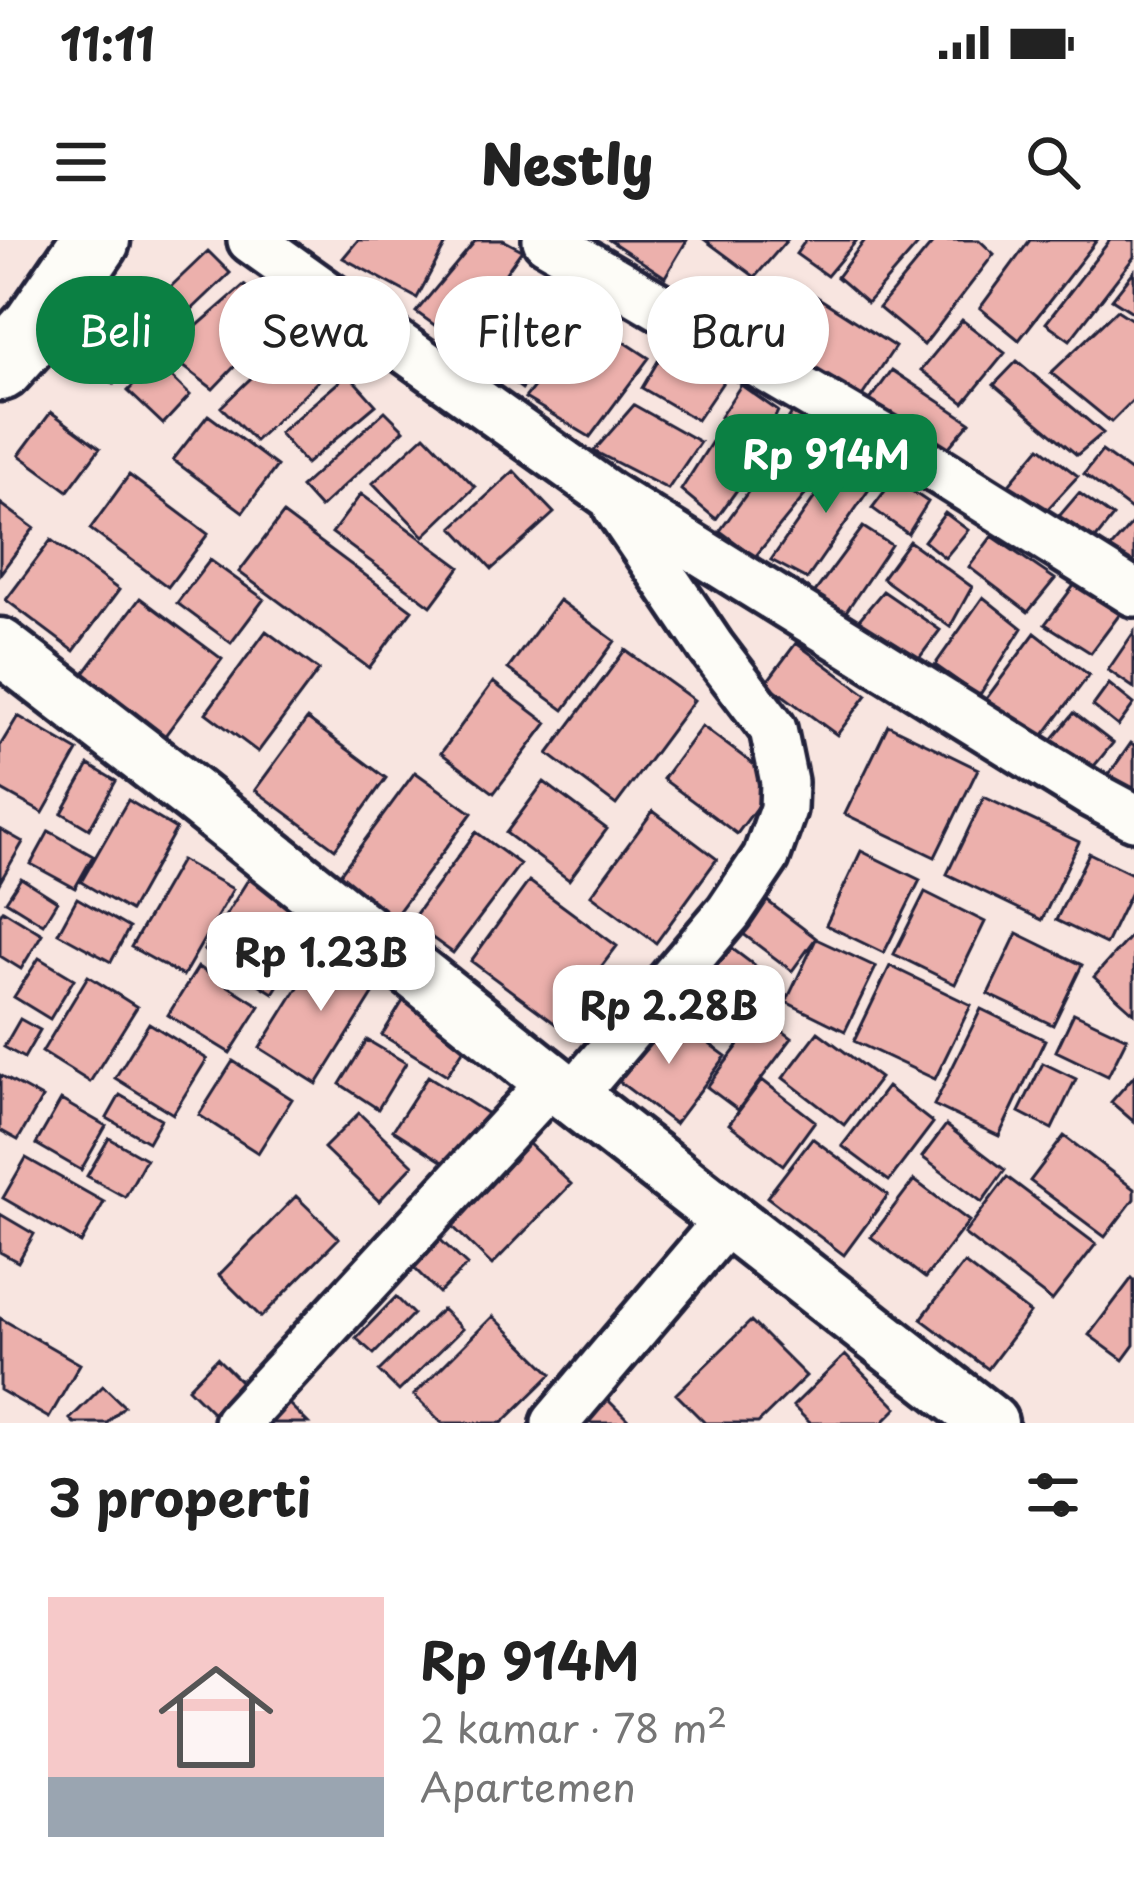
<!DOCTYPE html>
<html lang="id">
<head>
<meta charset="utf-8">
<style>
	:root { --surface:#fff; --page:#f2f2f2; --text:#222; --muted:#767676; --accent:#0b8043 }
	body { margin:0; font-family:"Playpen Sans",sans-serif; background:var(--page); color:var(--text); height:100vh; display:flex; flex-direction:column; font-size:45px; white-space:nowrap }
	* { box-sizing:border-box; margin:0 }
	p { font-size:39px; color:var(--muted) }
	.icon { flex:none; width:66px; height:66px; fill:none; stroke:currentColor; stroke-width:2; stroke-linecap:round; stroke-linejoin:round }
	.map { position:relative; height:1183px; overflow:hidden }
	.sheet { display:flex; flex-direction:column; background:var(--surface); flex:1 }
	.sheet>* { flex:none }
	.banner { position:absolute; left:36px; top:36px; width:1062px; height:108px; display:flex; gap:24px }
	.price { position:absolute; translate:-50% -102px; padding:0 27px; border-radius:24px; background:#fff; color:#222; font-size:39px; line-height:78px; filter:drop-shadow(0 3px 6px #0008) }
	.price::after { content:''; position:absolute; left:50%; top:72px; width:36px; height:27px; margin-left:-18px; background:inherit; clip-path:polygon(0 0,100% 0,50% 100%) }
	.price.selected { background:var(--accent); color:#fff }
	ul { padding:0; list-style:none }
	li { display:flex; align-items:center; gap:36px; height:300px; padding:0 48px }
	li span { display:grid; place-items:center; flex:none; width:336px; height:240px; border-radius:0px; color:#555 }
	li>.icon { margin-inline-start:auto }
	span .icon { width:144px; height:144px; fill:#fffc; stroke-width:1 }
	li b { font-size:51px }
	h2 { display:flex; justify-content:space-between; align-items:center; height:144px; padding:0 48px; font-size:51px }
	.chip { padding:0 42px; border-radius:54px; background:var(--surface); box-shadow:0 3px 9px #0004; font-size:42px; line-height:108px }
	.chip.selected { background:var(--accent); color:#fff }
	.status { display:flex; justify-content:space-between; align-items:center; height:84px; padding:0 60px; background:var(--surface); direction:ltr }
	.status svg { height:33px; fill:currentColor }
	header { display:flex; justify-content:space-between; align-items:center; height:156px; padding:0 48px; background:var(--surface); font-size:54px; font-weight:800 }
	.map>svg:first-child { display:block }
	.building { fill:#ecb0ac; stroke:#22223b; stroke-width:3 }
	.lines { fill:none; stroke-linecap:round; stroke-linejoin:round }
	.minor-casing { stroke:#22223b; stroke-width:54 }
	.tertiary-casing { stroke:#22223b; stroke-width:63 }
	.trunk-casing { stroke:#22223b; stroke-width:75 }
	.minor { stroke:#fdfcf7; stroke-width:45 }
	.tertiary { stroke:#fdfcf7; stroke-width:54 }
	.trunk { stroke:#fdfcf7; stroke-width:66 }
</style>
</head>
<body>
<div class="status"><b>11:11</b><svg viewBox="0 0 49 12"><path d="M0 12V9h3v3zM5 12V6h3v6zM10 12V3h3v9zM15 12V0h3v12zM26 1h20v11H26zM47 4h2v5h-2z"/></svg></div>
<header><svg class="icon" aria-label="menu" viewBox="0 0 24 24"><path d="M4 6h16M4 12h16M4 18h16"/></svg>Nestly<svg class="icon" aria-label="search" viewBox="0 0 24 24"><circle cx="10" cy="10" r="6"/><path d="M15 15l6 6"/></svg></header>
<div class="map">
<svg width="1134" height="1183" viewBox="0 0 1134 1183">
	<rect width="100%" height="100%" fill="#f8e5e0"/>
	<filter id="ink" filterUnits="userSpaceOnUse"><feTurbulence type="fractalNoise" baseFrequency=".00833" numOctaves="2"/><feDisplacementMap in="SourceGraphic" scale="24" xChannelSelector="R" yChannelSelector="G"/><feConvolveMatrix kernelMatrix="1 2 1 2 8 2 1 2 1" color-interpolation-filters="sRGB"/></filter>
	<g filter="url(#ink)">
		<path class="building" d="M358,0H448L417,58L343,18Z
			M476,0H503L522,10L457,101L416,72Z
			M609,0H687L665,37Z
			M705,0H787L755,37Z
			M806,0H857L827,36L796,14Z
			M865,0H922L867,63L837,37Z
			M935,0H979L994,14L924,105L879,68Z
			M1030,0H1097L1019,100L980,68Z
			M1110,0H1134V17L1070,100L1046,83Z
			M208,11L230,33L114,144L92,122Z
			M1134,31V73L1112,59Z
			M524,34L578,72L522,149L467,107Z
			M244,45L281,78L213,149L166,113Z
			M811,53L895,107L858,162L774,105Z
			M1117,70L1134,81V159L1111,182L1051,133Z
			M588,78L649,118L590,197L525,158Z
			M962,80L1005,113L964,163L921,130Z
			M306,85L340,120L255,201L221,167Z
			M667,106L725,139L697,180L642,148Z
			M1017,121L1103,193L1077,215L994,145Z
			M156,122L190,155L163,184L128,151Z
			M892,130L970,182L943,214L868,163Z
			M348,134L376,165L306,224L279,193Z
			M741,145L778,171L762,205L720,177Z
			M634,165L700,202L668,249L594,211Z
			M794,170L840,203L820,231L773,201Z
			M385,171L404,190L320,268L301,247Z
			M51,172L100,208L68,251L19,215Z
			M208,175L277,226L243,272L173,220Z
			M722,186L760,218L716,279L681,250Z
			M425,195L475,247L424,296L373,243Z
			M1040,207L1078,236L1043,274L1005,249Z
			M847,211L879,235L807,339L771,320Z
			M1102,211L1134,234V272L1084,234Z
			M775,214L814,244L755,317L720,291Z
			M514,231L554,273L492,329L453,287Z
			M129,235L208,294L168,347L90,289Z
			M894,239L928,262L908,294L872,268Z
			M1079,253L1113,277L1090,306L1055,281Z
			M361,254L460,327L431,366L332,293Z
			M0,263L34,288L0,334Z
			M945,273L968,290L945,318L924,301Z
			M283,274L412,370L369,428L239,332Z
			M1131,285L1134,287V334L1106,313Z
			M863,287L891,305L839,382L809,360Z
			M992,296L1055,339L1028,372L969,327Z
			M51,300L119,350L74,411L6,360Z
			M909,301L972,347L950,387L882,338Z
			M210,320L264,359L231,403L177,363Z
			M1075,344L1120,374L1091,413L1045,384Z
			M883,351L940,390L914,425L857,382Z
			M983,357L1022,388L979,456L935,425Z
			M140,358L222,419L164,497L82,436Z
			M559,360L615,401L564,470L508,429Z
			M266,391L319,430L258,512L206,473Z
			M1134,392V448L1108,430Z
			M1035,393L1089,435L1038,503L983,463Z
			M796,403L867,455L837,495L766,443Z
			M625,410L694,460L616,565L548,514Z
			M493,442L547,483L494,553L441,513Z
			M1109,444L1134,464L1118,486L1093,466Z
			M1074,473L1113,503L1085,537L1046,507Z
			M18,476L78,511L43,573L0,549V506Z
			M307,479L386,538L335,609L255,550Z
			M888,485L978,529L935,617L845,574Z
			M702,486L776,541L737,594L663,539Z
			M1131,503L1134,505V561L1105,540Z
			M89,525L116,541L89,589L62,573Z
			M415,532L472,573L393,679L337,638Z
			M544,542L607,589L569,640L506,593Z
			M984,557L1079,602L1042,680L947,634Z
			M128,560L176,589L130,671L81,642Z
			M653,571L717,619L656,703L591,655Z
			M0,589L23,602L0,642Z
			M49,591L93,616L75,648L31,624Z
			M476,592L520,624L453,713L410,682Z
			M861,611L920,640L884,713L826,685Z
			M1089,613L1134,635V646L1106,704L1056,680Z
			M181,620L233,649L183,736L131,707Z
			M256,627L326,670L273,753L204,710Z
			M21,638L57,661L43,684L6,661Z
			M529,641L617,706L557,785L471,721Z
			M925,652L985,682L955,744L894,714Z
			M758,654L816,698L792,731L734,687Z
			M77,658L129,688L111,722L58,693Z
			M3,670L42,694L21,729L0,716V675Z
			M1134,692V773L1094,737Z
			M1017,693L1082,725L1053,785L988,754Z
			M718,698L779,744L739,799L677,752Z
			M816,699L876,727L845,791L786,762Z
			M325,704L382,740L317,844L260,808Z
			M39,718L74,739L50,779L14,757Z
			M890,726L971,765L935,839L854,801Z
			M198,727L260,766L230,813L168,775Z
			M88,736L137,767L90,842L42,812Z
			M411,748L477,789L447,835L382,795Z
			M981,769L1045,800L999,896L934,865Z
			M663,770L726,816L675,884L613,837Z
			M1074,773L1127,798L1108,836L1056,811Z
			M761,775L792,798L738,870L707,847Z
			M20,779L40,790L24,818L4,807Z
			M149,783L207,819L173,874L115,838Z
			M818,792L880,838L844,885L783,838Z
			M367,800L406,823L378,869L340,844Z
			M233,821L292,859L258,913L199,875Z
			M1043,823L1076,839L1052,889L1019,872Z
			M0,835L42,858L18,900L0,890Z
			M428,836L488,874L454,929L393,890Z
			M1134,836V882L1111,862Z
			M762,840L815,881L783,925L729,884Z
			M887,847L933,883L889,941L842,906Z
			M120,855L161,879L148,902L107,878Z
			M61,860L106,886L81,930L36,904Z
			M359,873L413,925L379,961L324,908Z
			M946,885L1005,930L982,962L922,917Z
			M1064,896L1134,949V959L1105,997L1030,941Z
			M109,898L146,919L125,957L87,936Z
			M812,898L888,955L844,1015L767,957Z
			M527,902L571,944L492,1025L448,982Z
			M26,918L104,962L81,1003L3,958Z
			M1007,937L1096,1004L1052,1061L964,994Z
			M914,940L969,981L925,1038L871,997Z
			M296,956L339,998L261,1077L219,1035Z
			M0,974L34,994L18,1022L0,1012Z
			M427,987L467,1025L439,1053L400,1014Z
			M964,1023L1030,1073L988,1129L921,1079Z
			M1132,1038L1134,1040V1105L1123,1120L1089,1095Z
			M396,1057L413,1074L374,1114L356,1098Z
			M442,1069L462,1089L399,1151L379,1131Z
			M493,1076L552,1134L502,1183H442L414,1155Z
			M0,1078L80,1124L49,1178L0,1150Z
			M751,1081L806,1136L758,1183H705L676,1154Z
			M845,1115L897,1168L882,1183H810L793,1166Z
			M217,1118L249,1150L220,1180L188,1148Z
			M103,1146L124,1166L107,1183H74L70,1179Z
			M600,1152L631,1183H569Z
			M288,1163L308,1183H269Z"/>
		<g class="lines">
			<defs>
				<path id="minor" d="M251,0L609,255L1091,554L1134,577
					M546,0L920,219L1134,353
					M572,857L729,672L766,617L783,569L784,542L773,489L711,407L617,268
					M237,1183L553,840
					M555,1183L728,979"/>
				<path id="tertiary" d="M0,406L193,555L572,857L990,1183"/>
				<path id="trunk" d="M0,127L37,86L96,0"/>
			</defs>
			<use href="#minor" class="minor-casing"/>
			<use href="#tertiary" class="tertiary-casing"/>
			<use href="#trunk" class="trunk-casing"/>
			<use href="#minor" class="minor"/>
			<use href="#tertiary" class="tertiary"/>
			<use href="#trunk" class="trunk"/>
		</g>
	</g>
</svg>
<b class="price selected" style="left:826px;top:276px">Rp 914M</b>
<b class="price" style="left:321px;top:774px">Rp 1.23B</b>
<b class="price" style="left:669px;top:827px">Rp 2.28B</b>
<div class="banner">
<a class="chip selected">Beli</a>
<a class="chip">Sewa</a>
<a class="chip">Filter</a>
<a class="chip">Baru</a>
</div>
</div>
<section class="sheet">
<h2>3 properti<svg class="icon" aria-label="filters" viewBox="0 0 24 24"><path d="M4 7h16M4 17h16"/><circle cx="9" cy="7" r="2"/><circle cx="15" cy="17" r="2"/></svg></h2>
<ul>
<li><span style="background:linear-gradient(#f6c9c9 75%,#9aa5b1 0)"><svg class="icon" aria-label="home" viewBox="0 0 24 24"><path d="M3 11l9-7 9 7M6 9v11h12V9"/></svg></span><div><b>Rp 914M</b><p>2 kamar · 78 m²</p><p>Apartemen</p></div></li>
</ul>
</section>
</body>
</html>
